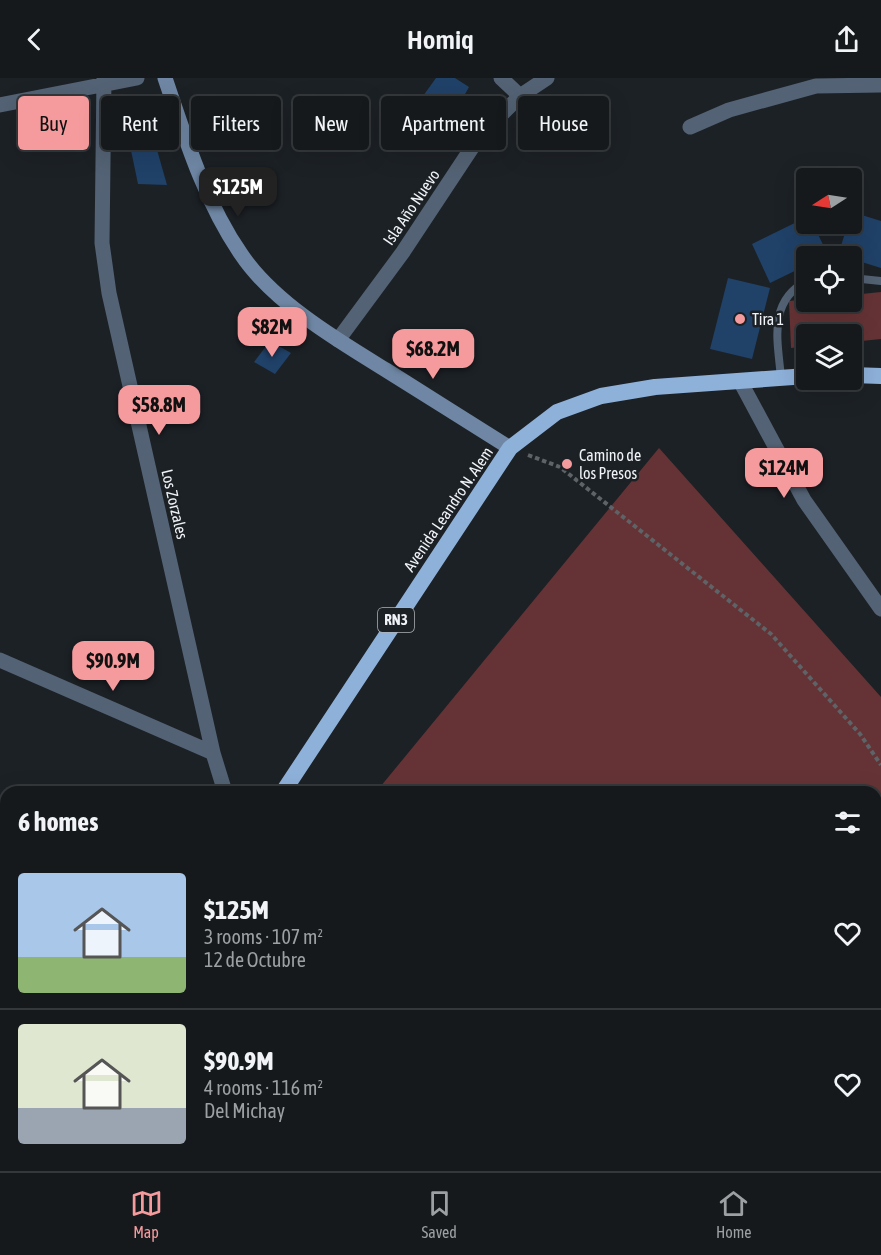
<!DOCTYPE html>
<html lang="en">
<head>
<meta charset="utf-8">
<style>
	:root { --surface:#15191c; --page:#222629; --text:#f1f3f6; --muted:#9da0a3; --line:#34383b; --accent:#f59b9d }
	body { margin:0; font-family:"Asap Condensed",sans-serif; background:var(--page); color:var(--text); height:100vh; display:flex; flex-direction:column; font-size:22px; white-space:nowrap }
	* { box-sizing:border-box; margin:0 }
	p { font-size:20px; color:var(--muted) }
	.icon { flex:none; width:33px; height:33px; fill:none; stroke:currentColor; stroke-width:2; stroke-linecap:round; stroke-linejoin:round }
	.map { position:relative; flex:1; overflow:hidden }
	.side { position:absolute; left:0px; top:708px; width:882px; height:386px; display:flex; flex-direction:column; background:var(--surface); border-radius:18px 18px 0 0; box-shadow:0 6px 24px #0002,0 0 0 2px var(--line) }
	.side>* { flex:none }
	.top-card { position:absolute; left:18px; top:18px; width:846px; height:54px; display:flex; gap:12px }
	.needle { width:39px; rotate:258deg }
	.tools { position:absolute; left:796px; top:90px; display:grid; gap:12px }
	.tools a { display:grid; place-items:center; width:66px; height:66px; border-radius:6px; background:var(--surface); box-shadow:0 6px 24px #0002,0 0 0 2px var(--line); font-size:30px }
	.price { position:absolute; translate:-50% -51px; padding:0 14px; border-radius:12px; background:var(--accent); color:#111; font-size:20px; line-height:39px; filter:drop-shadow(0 2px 3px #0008) }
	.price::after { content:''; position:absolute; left:50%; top:36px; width:18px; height:14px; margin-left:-9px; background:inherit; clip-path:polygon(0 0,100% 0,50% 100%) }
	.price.selected { background:#222; color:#fff }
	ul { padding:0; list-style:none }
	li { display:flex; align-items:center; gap:18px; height:150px; padding:0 18px }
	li+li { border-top:2px solid var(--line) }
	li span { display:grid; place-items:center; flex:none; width:168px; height:120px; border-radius:6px; color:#555 }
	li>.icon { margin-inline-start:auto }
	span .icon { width:72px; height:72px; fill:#fffc; stroke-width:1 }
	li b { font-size:26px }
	h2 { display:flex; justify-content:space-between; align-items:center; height:72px; padding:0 18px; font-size:26px }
	.chip { padding:0 21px; border-radius:6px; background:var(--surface); box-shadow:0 6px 24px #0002,0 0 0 2px var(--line); font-size:21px; line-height:54px }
	.chip.selected { background:var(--accent); color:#111 }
	header { display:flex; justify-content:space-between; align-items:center; height:78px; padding:0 18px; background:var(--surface); font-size:27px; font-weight:600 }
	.tabs { display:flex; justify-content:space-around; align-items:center; height:84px; border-top:2px solid var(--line); background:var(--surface); font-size:16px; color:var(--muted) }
	.tabs a { display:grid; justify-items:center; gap:3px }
	.tabs .selected { color:var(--accent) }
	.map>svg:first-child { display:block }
	.green { fill:#653335 }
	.building { fill:#204168 }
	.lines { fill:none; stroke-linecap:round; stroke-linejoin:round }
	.path { stroke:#5e6367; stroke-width:4; stroke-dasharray:4.5 3; stroke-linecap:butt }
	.service { stroke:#536274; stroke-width:8 }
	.minor { stroke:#536274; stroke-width:15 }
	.secondary { stroke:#6f87a4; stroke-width:15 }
	.trunk { stroke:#8eb1da; stroke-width:16 }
	.poi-dot { fill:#f59b9d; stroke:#1c2126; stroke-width:2 }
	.labels { text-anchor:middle; stroke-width:5; stroke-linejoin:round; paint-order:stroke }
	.shield { fill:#1c2126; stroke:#b0b4b8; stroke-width:1.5 }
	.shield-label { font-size:15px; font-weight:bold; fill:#f0f3f7 }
	.street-label { font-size:16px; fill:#f0f3f7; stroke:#1c2126 }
	.poi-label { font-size:16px; fill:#f0f3f7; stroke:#1c2126; text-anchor:start }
</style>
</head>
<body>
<header><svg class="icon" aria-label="back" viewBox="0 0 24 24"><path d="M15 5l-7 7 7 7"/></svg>Homiq<svg class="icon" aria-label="share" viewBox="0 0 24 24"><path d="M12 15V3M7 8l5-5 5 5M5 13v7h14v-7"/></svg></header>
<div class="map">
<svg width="881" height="1093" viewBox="0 0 881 1093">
	<rect width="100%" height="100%" fill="#1c2126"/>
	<path class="green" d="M881,214V261L852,264V256H807V268L791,270L789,223L807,221V224H852V217Z
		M659,370L881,619V1093H644L640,1088H876V714H376Z
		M0,1007L6,1009V1088H175L185,1093H0Z"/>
	<path class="building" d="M436,0H455L469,9L455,34L423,18Z
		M150,47L167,107L138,106L127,53Z
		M852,134L881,143V190L852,181V178L838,177L848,146H852Z
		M807,139V146H813L828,177L807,178V187L770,205L752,166Z
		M728,200L770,210L752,281L710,271Z
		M270,263L291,275L275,296L254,284Z
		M270,1088H305L308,1092L265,1093Z"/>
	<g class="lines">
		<path class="path" d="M528,377L560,389L771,556L860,656L881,687"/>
		<path class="service" d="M852,200L881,203
			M781,300C778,264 767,223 807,203"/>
		<path class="minor" d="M104,0L102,165L109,215L213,675L225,714
			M501,0L520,18
			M0,27L137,0
			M690,49L729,32L816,8L881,7
			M338,262L403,174L479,59L520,18L547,0
			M740,303L804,422L881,531
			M0,582L213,675
			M348,1088L351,1093
			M553,1088L560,1093"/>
		<path class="secondary" d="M165,0C185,59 205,124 241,176C273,224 337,262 386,292C427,318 469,344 510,370"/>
		<path class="trunk" d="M852,297L881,298
			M283,714L510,370L557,334L601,318L655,309L807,298
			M0,905L6,904"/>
	</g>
	<g class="poi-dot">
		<circle cx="740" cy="241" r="6"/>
		<circle cx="567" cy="386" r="6"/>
	</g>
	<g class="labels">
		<rect class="shield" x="378" y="530" width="36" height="24" rx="4.5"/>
		<g class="shield-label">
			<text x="396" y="547">RN3</text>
		</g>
		<g class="street-label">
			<text transform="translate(411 129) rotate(-56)" y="6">Isla Año Nuevo</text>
			<text transform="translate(175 426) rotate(77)" y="6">Los Zorzales</text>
			<text transform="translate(448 431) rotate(-56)" y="6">Avenida Leandro N. Alem</text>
		</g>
		<g class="poi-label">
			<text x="752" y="247">Tira 1</text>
			<text x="579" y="383">Camino de<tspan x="579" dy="18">los Presos</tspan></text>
		</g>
	</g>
</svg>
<div class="tools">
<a><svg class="needle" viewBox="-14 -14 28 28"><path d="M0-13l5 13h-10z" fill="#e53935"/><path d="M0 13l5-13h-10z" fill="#9da0a3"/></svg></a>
<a><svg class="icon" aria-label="locate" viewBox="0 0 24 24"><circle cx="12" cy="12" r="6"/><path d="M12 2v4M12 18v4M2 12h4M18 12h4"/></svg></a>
<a><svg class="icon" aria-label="layers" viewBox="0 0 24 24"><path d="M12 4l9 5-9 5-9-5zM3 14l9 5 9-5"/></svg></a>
</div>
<b class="price selected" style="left:238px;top:140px">$125M</b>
<b class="price" style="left:272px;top:280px">$82M</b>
<b class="price" style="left:433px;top:302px">$68.2M</b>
<b class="price" style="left:159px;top:358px">$58.8M</b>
<b class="price" style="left:784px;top:421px">$124M</b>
<b class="price" style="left:113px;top:614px">$90.9M</b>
<div class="top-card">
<a class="chip selected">Buy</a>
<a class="chip">Rent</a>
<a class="chip">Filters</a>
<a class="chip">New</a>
<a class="chip">Apartment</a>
<a class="chip">House</a>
</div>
<section class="side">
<h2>6 homes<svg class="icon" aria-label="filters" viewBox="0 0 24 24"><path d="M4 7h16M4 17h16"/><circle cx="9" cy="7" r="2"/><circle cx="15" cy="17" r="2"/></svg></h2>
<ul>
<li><span style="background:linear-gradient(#a9c7e8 70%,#8fb573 0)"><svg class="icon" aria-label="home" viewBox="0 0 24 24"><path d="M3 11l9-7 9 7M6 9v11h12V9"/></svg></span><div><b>$125M</b><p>3 rooms · 107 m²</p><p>12 de Octubre</p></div><svg class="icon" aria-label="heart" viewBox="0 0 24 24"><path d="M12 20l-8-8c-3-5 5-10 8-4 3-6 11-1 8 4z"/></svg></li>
<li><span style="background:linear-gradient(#dfe7d0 70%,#9aa5b1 0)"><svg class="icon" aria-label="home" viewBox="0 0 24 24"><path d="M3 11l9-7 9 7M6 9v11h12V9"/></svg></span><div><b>$90.9M</b><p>4 rooms · 116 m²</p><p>Del Michay</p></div><svg class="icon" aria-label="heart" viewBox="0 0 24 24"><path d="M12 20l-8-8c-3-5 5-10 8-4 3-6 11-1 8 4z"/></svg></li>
</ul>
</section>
</div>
<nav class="tabs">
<a class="selected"><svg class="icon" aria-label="map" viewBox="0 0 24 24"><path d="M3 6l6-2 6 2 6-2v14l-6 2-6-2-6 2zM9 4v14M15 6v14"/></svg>Map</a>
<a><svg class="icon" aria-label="saved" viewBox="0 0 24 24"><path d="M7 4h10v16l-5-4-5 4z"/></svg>Saved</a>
<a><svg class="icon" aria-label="home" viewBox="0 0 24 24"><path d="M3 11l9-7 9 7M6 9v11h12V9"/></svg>Home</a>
</nav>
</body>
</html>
